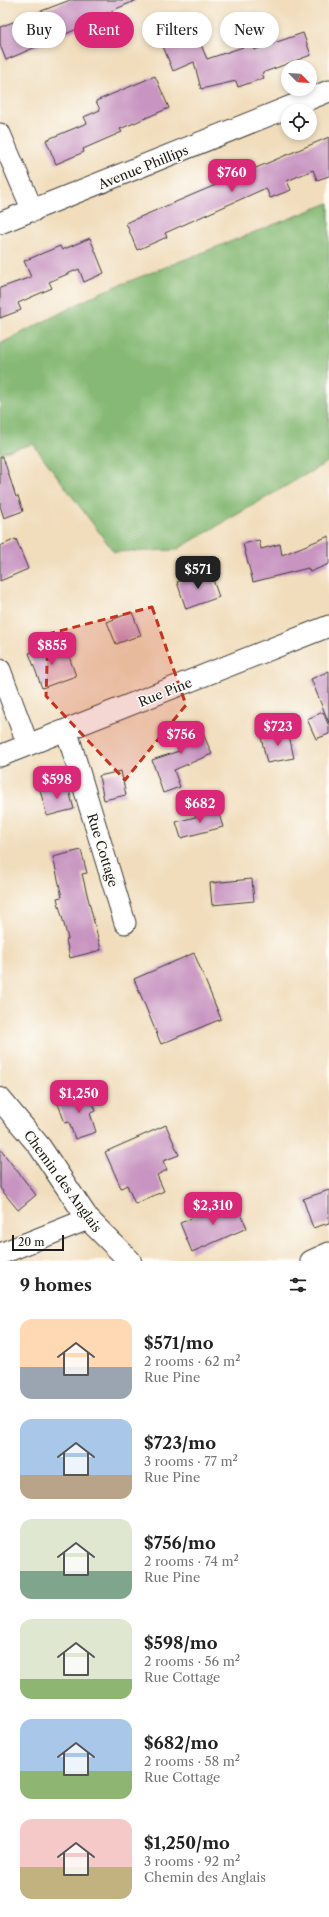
<!DOCTYPE html>
<html lang="en">
<head>
<meta charset="utf-8">
<style>
	:root { --surface:#fff; --page:#f6f6f6; --text:#222; --muted:#767676; --accent:#db2777 }
	body { margin:0; font-family:"Libre Caslon Text",serif; background:var(--page); color:var(--text); height:100vh; display:flex; flex-direction:column; font-size:15px; white-space:nowrap }
	* { box-sizing:border-box; margin:0 }
	p { font-size:13px; color:var(--muted) }
	.icon { flex:none; width:22px; height:22px; fill:none; stroke:currentColor; stroke-width:2; stroke-linecap:round; stroke-linejoin:round }
	.map { position:relative; height:1261px; overflow:hidden }
	.drawer { display:flex; flex-direction:column; background:var(--surface); flex:1 }
	.drawer>* { flex:none }
	.hud { position:absolute; left:12px; top:12px; width:305px; height:36px; display:flex; gap:8px }
	.needle { width:26px; rotate:114deg }
	.controls { position:absolute; left:281px; top:60px; display:grid; gap:8px }
	.controls a { display:grid; place-items:center; width:36px; height:36px; border-radius:50%; background:var(--surface); box-shadow:0 2px 6px #0003; font-size:20px }
	.scale { position:absolute; left:12px; bottom:10px; width:52px; box-sizing:border-box; padding-left:4px; border:2px solid #1c1c1c; border-top:0; font-size:11px; line-height:14px; white-space:nowrap; color:#1c1c1c; -webkit-text-stroke:3px #fdfcf7; paint-order:stroke }
	.price { position:absolute; translate:-50% -34px; padding:0 9px; border-radius:8px; background:var(--accent); color:#fff; font-size:13px; line-height:26px; filter:drop-shadow(0 1px 2px #0008) }
	.price::after { content:''; position:absolute; left:50%; top:24px; width:12px; height:9px; margin-left:-6px; background:inherit; clip-path:polygon(0 0,100% 0,50% 100%) }
	.price.current { background:#222; color:#fff }
	ul { padding:0; list-style:none }
	li { display:flex; align-items:center; gap:12px; height:100px; padding:0 20px }
	li span { display:grid; place-items:center; flex:none; width:112px; height:80px; border-radius:12px; color:#555 }
	li>.icon { margin-inline-start:auto }
	span .icon { width:48px; height:48px; fill:#fffc; stroke-width:1 }
	li b { font-size:17px }
	h2 { display:flex; justify-content:space-between; align-items:center; height:48px; padding:0 20px; font-size:17px }
	.tag { padding:0 14px; border-radius:18px; background:var(--surface); box-shadow:0 2px 6px #0003; font-size:14px; line-height:36px }
	.tag.current { background:var(--accent); color:#fff }
	.map>svg:first-child { display:block }
	.forest { fill:#86b974; stroke:#516a48 }
	.building { fill:#c894c1 }
	.lines { fill:none; stroke-linecap:round; stroke-linejoin:round }
	.street-casing { stroke:#3c3934; stroke-width:23 }
	.secondary-casing { stroke:#3c3934; stroke-width:24 }
	.street { stroke:#fff; stroke-width:21 }
	.secondary { stroke:#fff; stroke-width:22 }
	.marked { fill:#c8321e; fill-opacity:0.2; stroke:#c8321e; stroke-width:3; stroke-dasharray:8 5; stroke-linejoin:round }
	.labels { text-anchor:middle; stroke-width:3; stroke-linejoin:round; paint-order:stroke }
	.street-label { font-size:13px; fill:#1c1c1c; stroke:#fdfcf7 }
</style>
</head>
<body>
<div class="map">
<svg width="329" height="1261" viewBox="0 0 329 1261">
	<rect width="100%" height="100%" fill="#fdfcf7"/>
	<filter id="ink" filterUnits="userSpaceOnUse"><feTurbulence type="fractalNoise" baseFrequency=".025" numOctaves="2"/><feDisplacementMap in="SourceGraphic" scale="8" xChannelSelector="R" yChannelSelector="G"/><feConvolveMatrix kernelMatrix="1 2 1 2 8 2 1 2 1" color-interpolation-filters="sRGB"/></filter>
	<filter id="wash" filterUnits="userSpaceOnUse"><feTurbulence type="fractalNoise" baseFrequency=".012" numOctaves="4" result="noise"/><feDisplacementMap in="SourceGraphic" scale="16" xChannelSelector="R" yChannelSelector="G"/><feGaussianBlur stdDeviation="0.9" result="paint"/><feColorMatrix in="noise" values="0 0 0 0 0 0 0 0 0 0 0 0 0 0 0 0 0 1.4 0 .05"/><feComposite in="paint" operator="in"/></filter>
	<g filter="url(#wash)">
		<rect width="100%" height="100%" fill="#f1ddbc"/>
		<path class="forest" d="M329,203V461L176,550L114,552L33,444L0,453V344L99,293Z"/>
		<g id="blocks">
			<path class="building" d="M70,0H137L83,23L84,26L6,60L0,45V27Z
				M195,31L207,59L252,44L254,50L303,33L311,55L262,73L264,78L238,87L236,81L201,89L194,62L173,71L162,44Z
				M155,76L169,108L120,129L122,132L83,149L84,152L56,164L46,140L87,123L84,117L100,110L96,101Z
				M329,137V176L317,180L313,170L287,181L291,190L270,198L266,188L165,233L167,237L137,250L126,223Z
				M90,238L104,273L84,282L79,269L49,282L52,288L18,303L21,310L0,318V288L31,277L24,261L60,246L62,250Z
				M0,457H3L16,497L18,496L23,511L4,518L0,506Z
				M329,536V564L310,572L308,568L253,582L243,544L259,540L261,549L280,544L282,555Z
				M16,539L28,569L0,581V546Z
				M210,571L219,597L186,609L177,582Z
				M132,612L141,635L116,644L107,622Z
				M47,646L49,654L66,648L76,676L42,688L29,653Z
				M329,671V723L311,679Z
				M323,712L329,726V734L316,739L307,719Z
				M198,722L212,754L174,770L180,787L163,793L152,760L179,751L171,733Z
				M288,731L294,758L267,763L261,737Z
				M121,771L126,795L104,800L99,776Z
				M67,783L74,809L47,816L40,790Z
				M218,811L223,827L181,838L176,822Z
				M81,850L87,873L82,874L101,950L70,958L66,940L68,939L57,898L62,897L53,857Z
				M252,879L254,901L212,905L210,883Z
				M194,953L221,1019L161,1044L134,979Z
				M88,1090L96,1111L90,1113L96,1132L75,1139L69,1122L65,1123L57,1101Z
				M166,1125L179,1155L163,1161L167,1170L157,1175L164,1191L135,1204L127,1185L121,1188L105,1152Z
				M0,1149L36,1195L18,1210L0,1188Z
				M329,1190V1223L313,1228L303,1199Z
				M235,1200L247,1228L192,1252L180,1223Z"/>
		</g>
	</g>
	<g filter="url(#ink)">
		<use href="#blocks" fill-opacity="0" stroke="#3c3934" stroke-width="1"/>
		<g class="lines">
			<defs>
				<path id="street" d="M0,134L33,211
					M0,223L329,91
					M0,670L28,745
					M67,732L125,923
					M0,756L329,626
					M0,1254L88,1219
					M311,1261L329,1253"/>
				<path id="secondary" d="M0,1099L40,1147L88,1219L130,1261"/>
			</defs>
			<use href="#street" class="street-casing"/>
			<use href="#secondary" class="secondary-casing"/>
			<use href="#street" class="street"/>
			<use href="#secondary" class="secondary"/>
		</g>
	</g>
	<path class="marked" d="M152,607L186,705L125,780L46,696L48,634Z"/>
	<g class="labels">
		<g class="street-label">
			<text transform="translate(143 167) rotate(-22)" y="5">Avenue Phillips</text>
			<text transform="translate(165 692) rotate(-22)" y="5">Rue Pine</text>
			<text transform="translate(103 850) rotate(73)" y="5">Rue Cottage</text>
			<text transform="translate(63 1181) rotate(54)" y="5">Chemin des Anglais</text>
		</g>
	</g>
</svg>
<div class="controls">
<a><svg class="needle" viewBox="-14 -14 28 28"><path d="M0-13l5 13h-10z" fill="#e53935"/><path d="M0 13l5-13h-10z" fill="#767676"/></svg></a>
<a><svg class="icon" aria-label="locate" viewBox="0 0 24 24"><circle cx="12" cy="12" r="6"/><path d="M12 2v4M12 18v4M2 12h4M18 12h4"/></svg></a>
</div>
<div class="scale">20 m</div>
<b class="price" style="left:232px;top:193px">$760</b>
<b class="price current" style="left:198px;top:590px">$571</b>
<b class="price" style="left:52px;top:666px">$855</b>
<b class="price" style="left:278px;top:747px">$723</b>
<b class="price" style="left:181px;top:755px">$756</b>
<b class="price" style="left:57px;top:800px">$598</b>
<b class="price" style="left:200px;top:824px">$682</b>
<b class="price" style="left:79px;top:1114px">$1,250</b>
<b class="price" style="left:213px;top:1226px">$2,310</b>
<div class="hud">
<a class="tag">Buy</a>
<a class="tag current">Rent</a>
<a class="tag">Filters</a>
<a class="tag">New</a>
</div>
</div>
<section class="drawer">
<h2>9 homes<svg class="icon" aria-label="filters" viewBox="0 0 24 24"><path d="M4 7h16M4 17h16"/><circle cx="9" cy="7" r="2"/><circle cx="15" cy="17" r="2"/></svg></h2>
<ul>
<li><span style="background:linear-gradient(#ffd9b3 60%,#9aa5b1 0)"><svg class="icon" aria-label="home" viewBox="0 0 24 24"><path d="M3 11l9-7 9 7M6 9v11h12V9"/></svg></span><div><b>$571/mo</b><p>2 rooms · 62 m²</p><p>Rue Pine</p></div></li>
<li><span style="background:linear-gradient(#a9c7e8 70%,#b9a48a 0)"><svg class="icon" aria-label="home" viewBox="0 0 24 24"><path d="M3 11l9-7 9 7M6 9v11h12V9"/></svg></span><div><b>$723/mo</b><p>3 rooms · 77 m²</p><p>Rue Pine</p></div></li>
<li><span style="background:linear-gradient(#dfe7d0 65%,#7fa58c 0)"><svg class="icon" aria-label="home" viewBox="0 0 24 24"><path d="M3 11l9-7 9 7M6 9v11h12V9"/></svg></span><div><b>$756/mo</b><p>2 rooms · 74 m²</p><p>Rue Pine</p></div></li>
<li><span style="background:linear-gradient(#dfe7d0 75%,#8fb573 0)"><svg class="icon" aria-label="home" viewBox="0 0 24 24"><path d="M3 11l9-7 9 7M6 9v11h12V9"/></svg></span><div><b>$598/mo</b><p>2 rooms · 56 m²</p><p>Rue Cottage</p></div></li>
<li><span style="background:linear-gradient(#a9c7e8 65%,#8fb573 0)"><svg class="icon" aria-label="home" viewBox="0 0 24 24"><path d="M3 11l9-7 9 7M6 9v11h12V9"/></svg></span><div><b>$682/mo</b><p>2 rooms · 58 m²</p><p>Rue Cottage</p></div></li>
<li><span style="background:linear-gradient(#f6c9c9 60%,#c2b280 0)"><svg class="icon" aria-label="home" viewBox="0 0 24 24"><path d="M3 11l9-7 9 7M6 9v11h12V9"/></svg></span><div><b>$1,250/mo</b><p>3 rooms · 92 m²</p><p>Chemin des Anglais</p></div></li>
</ul>
</section>
</body>
</html>
